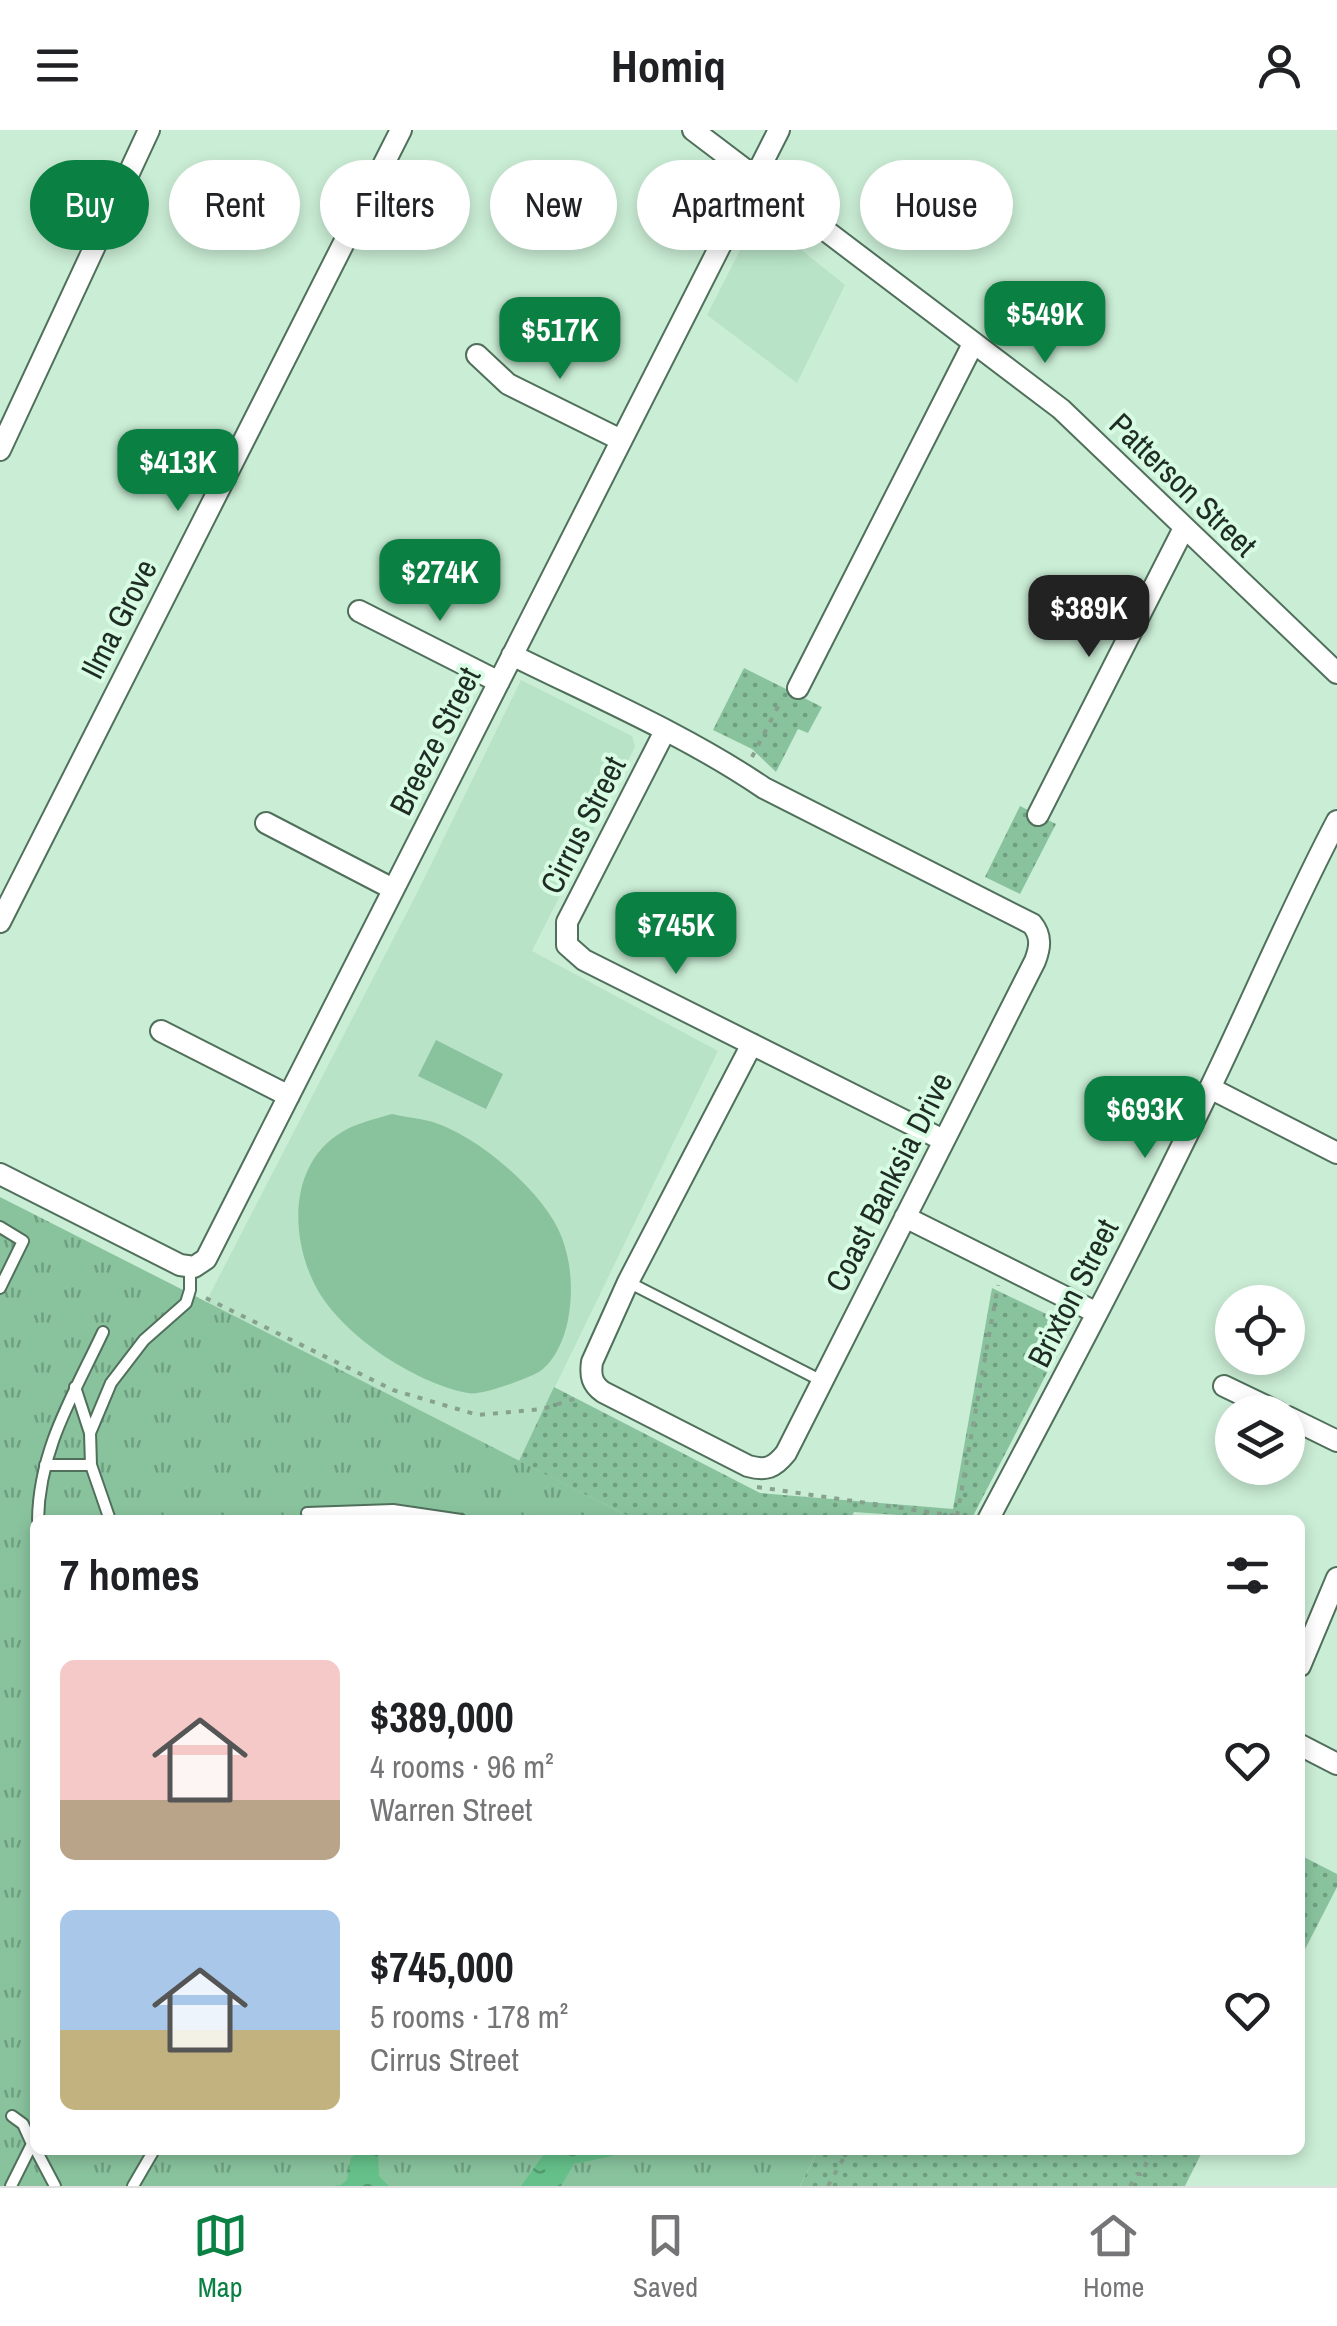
<!DOCTYPE html>
<html lang="en">
<head>
<meta charset="utf-8">
<style>
	:root { --surface:#fff; --page:#f6f6f6; --text:#202124; --muted:#757577; --line:#e0e0e0; --accent:#0b8043 }
	body { margin:0; font-family:"Archivo Narrow",sans-serif; background:var(--page); color:var(--text); height:100vh; display:flex; flex-direction:column; font-size:38px; white-space:nowrap }
	* { box-sizing:border-box; margin:0 }
	p { font-size:32px; color:var(--muted) }
	.icon { flex:none; width:55px; height:55px; fill:none; stroke:currentColor; stroke-width:2; stroke-linecap:round; stroke-linejoin:round }
	.map { position:relative; flex:1; overflow:hidden }
	.side { position:absolute; left:30px; top:1385px; width:1275px; height:640px; display:flex; flex-direction:column; background:var(--surface); border-radius:15px; box-shadow:0 5px 15px #0003 }
	.side>* { flex:none }
	.banner { position:absolute; left:30px; top:30px; width:1278px; height:90px; display:flex; gap:20px }
	.buttons { position:absolute; left:1215px; top:1155px; display:grid; gap:20px }
	.buttons a { display:grid; place-items:center; width:90px; height:90px; border-radius:50%; background:var(--surface); box-shadow:0 5px 15px #0003; font-size:50px }
	.price { position:absolute; translate:-50% -85px; padding:0 22px; border-radius:20px; background:var(--accent); color:#fff; font-size:32px; line-height:65px; filter:drop-shadow(0 2px 5px #0008) }
	.price::after { content:''; position:absolute; left:50%; top:60px; width:30px; height:22px; margin-left:-15px; background:inherit; clip-path:polygon(0 0,100% 0,50% 100%) }
	.price.current { background:#222; color:#fff }
	ul { padding:0; list-style:none }
	li { display:flex; align-items:center; gap:30px; height:250px; padding:0 30px }
	li span { display:grid; place-items:center; flex:none; width:280px; height:200px; border-radius:15px; color:#555 }
	li>.icon { margin-inline-start:auto }
	span .icon { width:120px; height:120px; fill:#fffc; stroke-width:1 }
	li b { font-size:42px }
	h2 { display:flex; justify-content:space-between; align-items:center; height:120px; padding:0 30px; font-size:42px }
	.tag { padding:0 35px; border-radius:45px; background:var(--surface); box-shadow:0 5px 15px #0003; font-size:35px; line-height:90px }
	.tag.current { background:var(--accent); color:#fff }
	header { display:flex; justify-content:space-between; align-items:center; height:130px; padding:0 30px; background:var(--surface); font-size:45px; font-weight:700 }
	.dock { display:flex; justify-content:space-around; align-items:center; height:140px; border-top:2px solid var(--line); background:var(--surface); font-size:28px; color:var(--muted) }
	.dock a { display:grid; justify-items:center; gap:5px }
	.dock .current { color:var(--accent) }
	.map>svg:first-child { display:block }
	.built { fill:#b8e3c6 }
	.grass { fill:url(#grass-tufts) }
	.park { fill:url(#park-dots) }
	.garden { fill:#89c39d }
	.water { fill:url(#water-ripples) }
	.lines { fill:none; stroke-linecap:round; stroke-linejoin:round }
	.service-casing { stroke:#50705b; stroke-width:14 }
	.minor-casing { stroke:#50705b; stroke-width:24 }
	.path { stroke:#87a18f; stroke-width:4; stroke-dasharray:5 8; stroke-linecap:butt }
	.service { stroke:#fff; stroke-width:10 }
	.minor { stroke:#fff; stroke-width:20 }
	.labels { text-anchor:middle; stroke-width:8; stroke-linejoin:round; paint-order:stroke }
	.street-label { font-size:32px; fill:#1f2c23; stroke:#d7fbe3 }
</style>
</head>
<body>
<header><svg class="icon" aria-label="menu" viewBox="0 0 24 24"><path d="M4 6h16M4 12h16M4 18h16"/></svg>Homiq<svg class="icon" aria-label="person" viewBox="0 0 24 24"><circle cx="12" cy="8" r="4"/><path d="M4 21q1-7 8-7t8 7"/></svg></header>
<div class="map">
<svg width="1337" height="2056" viewBox="0 0 1337 2056">
	<defs>
		<pattern id="grass-tufts" width="24" height="20" patternUnits="userSpaceOnUse" patternTransform="scale(2.5)"><rect width="24" height="20" fill="#89c39d"/><path d="M3 7l-1-3M5 7V3M7 7l1-3M15 17l-1-3M17 17v-4M19 17l1-3" fill="none" stroke="#6f9f80"/></pattern>
		<pattern id="park-dots" width="8" height="8" patternUnits="userSpaceOnUse" patternTransform="scale(2.5)"><rect width="8" height="8" fill="#89c39d"/><path d="M2 2h.1M6 6h.1" fill="none" stroke="#6f9f80" stroke-width="1.8" stroke-linecap="round"/></pattern>
		<pattern id="water-ripples" width="26" height="14" patternUnits="userSpaceOnUse" patternTransform="scale(2.5)"><rect width="26" height="14" fill="#65c089"/><path d="M2 4q2-2 4 0t4 0M15 11q2-2 4 0t4 0" fill="none" stroke="#539c70"/></pattern>
	</defs>
	<rect width="100%" height="100%" fill="#caedd5"/>
	<path class="built" d="M758,85L845,155L797,253L707,185Z
		M521,550L632,606L635,617L532,821L718,921L519,1331L206,1172L418,761Z"/>
	<path class="grass" d="M0,1067L636,1390H35V2020H818L800,2056H0Z"/>
	<path class="park" d="M744,538L822,577L808,603L798,599L776,642L752,619L713,600Z
		M1020,676L1056,694L1020,764L985,747Z
		M992,1158L1063,1192L1068,1202L971,1390L854,1382L850,1390H636L519,1331L554,1257L760,1363L953,1379Z
		M1300,1725L1337,1744V1757L1300,1829Z
		M818,2020H1203L1185,2056H800Z"/>
	<path class="garden" d="M436,910L503,944L486,979L418,946Z
		M392,984C404,987 417,988 429,991C475,1003 546,1063 562,1108C572,1135 573,1163 568,1190C564,1210 553,1237 533,1245C519,1251 481,1266 468,1263C414,1253 336,1202 313,1151C290,1102 290,1033 342,1002C357,993 375,989 392,984Z"/>
	<path class="water" d="M364,2020L378,2024L379,2046L389,2056H332L341,2055L347,2050L351,2027Z
		M547,2020H619L612,2026L574,2034L561,2056H521Z"/>
	<g class="lines">
		<defs>
			<path id="service" d="M0,1097L23,1111L0,1158
				M628,1152L822,1251
				M75,1257L90,1303L91,1335L110,1390
				M90,1303L111,1253L144,1210L186,1173L190,1160V1137
				M45,1335H91
				M307,1383L393,1380L461,1390
				M38,1390C39,1319 74,1264 103,1202
				M36,2020L55,2056
				M11,2056L32,2014L23,1994L12,1986
				M133,2056L154,2020"/>
			<path id="minor" d="M693,0L1061,279L1337,543
				M477,225L508,254L621,310
				M0,320L149,0
				M359,481L499,552
				M512,525C597,567 686,605 764,658L1032,794C1042,806 1040,818 1035,831L786,1323C774,1338 766,1341 748,1336L603,1262C592,1254 590,1246 592,1232L628,1152L752,914
				M798,558L973,214
				M665,601L567,792V815L584,830L943,1010
				M1038,685L1184,398
				M266,693L393,759
				M0,792L401,0
				M161,901L289,966
				M1210,958L1337,1023
				M0,1044L180,1135L194,1137L206,1129L779,0
				M905,1087L1097,1183
				M1224,1256L1278,1282
				M1288,1287L1337,1311
				M988,1390C1064,1247 1140,1104 1210,958C1253,869 1291,778 1337,691
				M1300,1536L1337,1448
				M1300,1615L1337,1634"/>
		</defs>
		<use href="#service" class="service-casing"/>
		<use href="#minor" class="minor-casing"/>
		<path class="path" d="M752,627L782,569
			M206,1168L393,1260L478,1285L543,1279L580,1267
			M757,1357L970,1388
			M957,1386L998,1155
			M828,2056L848,2020
			M1130,2056L1137,2044H1141L1153,2020"/>
		<use href="#service" class="service"/>
		<use href="#minor" class="minor"/>
	</g>
	<g class="labels">
		<g class="street-label">
			<text transform="translate(1183 355) rotate(44)" y="11">Patterson Street</text>
			<text transform="translate(119 489) rotate(-63)" y="11">Ilma Grove</text>
			<text transform="translate(435 611) rotate(-63)" y="11">Breeze Street</text>
			<text transform="translate(583 695) rotate(-63)" y="11">Cirrus Street</text>
			<text transform="translate(889 1052) rotate(-63)" y="11">Coast Banksia Drive</text>
			<text transform="translate(1073 1163) rotate(-63)" y="11">Brixton Street</text>
		</g>
	</g>
</svg>
<div class="buttons">
<a><svg class="icon" aria-label="locate" viewBox="0 0 24 24"><circle cx="12" cy="12" r="6"/><path d="M12 2v4M12 18v4M2 12h4M18 12h4"/></svg></a>
<a><svg class="icon" aria-label="layers" viewBox="0 0 24 24"><path d="M12 4l9 5-9 5-9-5zM3 14l9 5 9-5"/></svg></a>
</div>
<b class="price" style="left:1045px;top:236px">$549K</b>
<b class="price" style="left:560px;top:252px">$517K</b>
<b class="price" style="left:178px;top:384px">$413K</b>
<b class="price" style="left:440px;top:494px">$274K</b>
<b class="price current" style="left:1089px;top:530px">$389K</b>
<b class="price" style="left:676px;top:847px">$745K</b>
<b class="price" style="left:1145px;top:1031px">$693K</b>
<div class="banner">
<a class="tag current">Buy</a>
<a class="tag">Rent</a>
<a class="tag">Filters</a>
<a class="tag">New</a>
<a class="tag">Apartment</a>
<a class="tag">House</a>
</div>
<section class="side">
<h2>7 homes<svg class="icon" aria-label="filters" viewBox="0 0 24 24"><path d="M4 7h16M4 17h16"/><circle cx="9" cy="7" r="2"/><circle cx="15" cy="17" r="2"/></svg></h2>
<ul>
<li><span style="background:linear-gradient(#f6c9c9 70%,#b9a48a 0)"><svg class="icon" aria-label="home" viewBox="0 0 24 24"><path d="M3 11l9-7 9 7M6 9v11h12V9"/></svg></span><div><b>$389,000</b><p>4 rooms · 96 m²</p><p>Warren Street</p></div><svg class="icon" aria-label="heart" viewBox="0 0 24 24"><path d="M12 20l-8-8c-3-5 5-10 8-4 3-6 11-1 8 4z"/></svg></li>
<li><span style="background:linear-gradient(#a9c7e8 60%,#c2b280 0)"><svg class="icon" aria-label="home" viewBox="0 0 24 24"><path d="M3 11l9-7 9 7M6 9v11h12V9"/></svg></span><div><b>$745,000</b><p>5 rooms · 178 m²</p><p>Cirrus Street</p></div><svg class="icon" aria-label="heart" viewBox="0 0 24 24"><path d="M12 20l-8-8c-3-5 5-10 8-4 3-6 11-1 8 4z"/></svg></li>
</ul>
</section>
</div>
<nav class="dock">
<a class="current"><svg class="icon" aria-label="map" viewBox="0 0 24 24"><path d="M3 6l6-2 6 2 6-2v14l-6 2-6-2-6 2zM9 4v14M15 6v14"/></svg>Map</a>
<a><svg class="icon" aria-label="saved" viewBox="0 0 24 24"><path d="M7 4h10v16l-5-4-5 4z"/></svg>Saved</a>
<a><svg class="icon" aria-label="home" viewBox="0 0 24 24"><path d="M3 11l9-7 9 7M6 9v11h12V9"/></svg>Home</a>
</nav>
</body>
</html>
